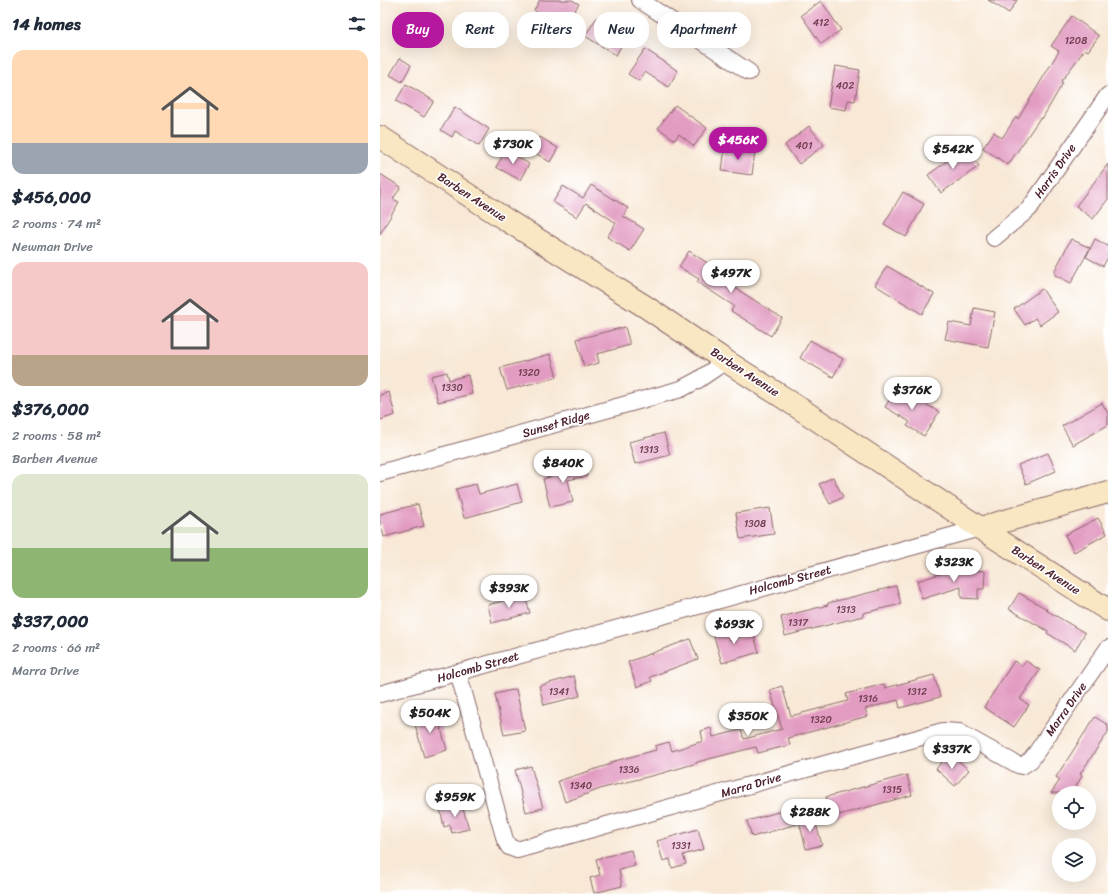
<!DOCTYPE html>
<html lang="en">
<head>
<meta charset="utf-8">
<style>
	:root { --surface:#fff; --page:#f2f2f3; --text:#1f2937; --muted:#747a83; --accent:#b5179e }
	body { margin:0; font-family:Sriracha,sans-serif; background:var(--page); color:var(--text); height:100vh; display:flex; flex-direction:column; font-size:15px; white-space:nowrap }
	* { box-sizing:border-box; margin:0 }
	p { font-size:13px; color:var(--muted) }
	.icon { flex:none; width:22px; height:22px; fill:none; stroke:currentColor; stroke-width:2; stroke-linecap:round; stroke-linejoin:round }
	.map { position:relative; flex:1; overflow:hidden }
	.side { display:flex; flex-direction:column; background:var(--surface); width:380px }
	.side>* { flex:none }
	.top-card { position:absolute; left:12px; top:12px; width:380px; height:36px; display:flex; gap:8px }
	.buttons { position:absolute; left:672px; top:786px; display:grid; gap:8px }
	.buttons a { display:grid; place-items:center; width:44px; height:44px; border-radius:50%; background:var(--surface); box-shadow:0 4px 16px #0002; font-size:20px }
	.price { position:absolute; translate:-50% -34px; padding:0 9px; border-radius:14px; background:#fff; color:#222; font-size:13px; line-height:26px; filter:drop-shadow(0 1px 2px #0008) }
	.price::after { content:''; position:absolute; left:50%; top:24px; width:12px; height:9px; margin-left:-6px; background:inherit; clip-path:polygon(0 0,100% 0,50% 100%) }
	.price.current { background:var(--accent); color:#fff }
	ul { padding:0; list-style:none }
	li { display:grid; align-content:center; gap:8px; height:212px; padding:0 12px }
	li span { display:grid; place-items:center; height:124px; border-radius:12px; color:#555 }
	li>.icon { margin-inline-start:auto }
	span .icon { width:72px; height:72px; fill:#fffc; stroke-width:1 }
	li b { font-size:17px }
	h2 { display:flex; justify-content:space-between; align-items:center; height:48px; padding:0 12px; font-size:17px }
	.chip { padding:0 14px; border-radius:16px; background:var(--surface); box-shadow:0 4px 16px #0002; font-size:14px; line-height:36px }
	.chip.current { background:var(--accent); color:#fff }
	main { display:flex; flex:1; min-height:0 }
	.map>svg:first-child { display:block }
	.building { fill:#e29bc1 }
	.lines { fill:none; stroke-linecap:round; stroke-linejoin:round }
	.street-casing { stroke:#876566; stroke-width:18 }
	.secondary-casing { stroke:#876566; stroke-width:24 }
	.street { stroke:#fff; stroke-width:16 }
	.secondary { stroke:#f9e7c3; stroke-width:22 }
	.labels { text-anchor:middle; stroke-width:3.5; stroke-linejoin:round; paint-order:stroke }
	.number-label { font-size:10px; fill:#703e50 }
	.street-label { font-size:12px; fill:#4a1f2b; stroke:#fff }
</style>
</head>
<body>
<main>
<section class="side">
<h2>14 homes<svg class="icon" aria-label="filters" viewBox="0 0 24 24"><path d="M4 7h16M4 17h16"/><circle cx="9" cy="7" r="2"/><circle cx="15" cy="17" r="2"/></svg></h2>
<ul>
<li><span style="background:linear-gradient(#ffd9b3 75%,#9aa5b1 0)"><svg class="icon" aria-label="home" viewBox="0 0 24 24"><path d="M3 11l9-7 9 7M6 9v11h12V9"/></svg></span><div><b>$456,000</b><p>2 rooms · 74 m²</p><p>Newman Drive</p></div></li>
<li><span style="background:linear-gradient(#f6c9c9 75%,#b9a48a 0)"><svg class="icon" aria-label="home" viewBox="0 0 24 24"><path d="M3 11l9-7 9 7M6 9v11h12V9"/></svg></span><div><b>$376,000</b><p>2 rooms · 58 m²</p><p>Barben Avenue</p></div></li>
<li><span style="background:linear-gradient(#dfe7d0 60%,#8fb573 0)"><svg class="icon" aria-label="home" viewBox="0 0 24 24"><path d="M3 11l9-7 9 7M6 9v11h12V9"/></svg></span><div><b>$337,000</b><p>2 rooms · 66 m²</p><p>Marra Drive</p></div></li>
</ul>
</section>
<div class="map">
<svg width="728" height="894" viewBox="0 0 728 894">
	<rect width="100%" height="100%" fill="#fff"/>
	<filter id="ink" filterUnits="userSpaceOnUse"><feTurbulence type="fractalNoise" baseFrequency=".025" numOctaves="2"/><feDisplacementMap in="SourceGraphic" scale="8" xChannelSelector="R" yChannelSelector="G"/><feConvolveMatrix kernelMatrix="1 2 1 2 8 2 1 2 1" color-interpolation-filters="sRGB"/></filter>
	<filter id="wash" filterUnits="userSpaceOnUse"><feTurbulence type="fractalNoise" baseFrequency=".012" numOctaves="4" result="noise"/><feDisplacementMap in="SourceGraphic" scale="16" xChannelSelector="R" yChannelSelector="G"/><feGaussianBlur stdDeviation="0.9" result="paint"/><feColorMatrix in="noise" values="0 0 0 0 0 0 0 0 0 0 0 0 0 0 0 0 0 1.4 0 .05"/><feComposite in="paint" operator="in"/></filter>
	<g filter="url(#wash)">
		<rect width="100%" height="100%" fill="#f8e8d5"/>
		<g id="blocks">
			<path class="building" d="M160,0H192L199,4L186,24L179,20L177,24L154,10Z
				M608,0H637L629,13Z
				M441,1L461,30L441,44L421,15Z
				M692,16L719,36L708,51L705,49L681,82L683,83L662,119L660,118L628,165L603,148L614,132L622,138L636,117L638,119L679,51L671,46Z
				M217,17L247,36L236,55L205,36Z
				M265,49L298,71L288,87L265,72L259,81L248,74Z
				M20,58L31,65L22,82L10,75Z
				M455,66L480,70L475,101L468,100L466,110L448,107Z
				M26,84L54,101L44,117L16,101Z
				M295,105L327,128L314,146L299,134L295,140L278,128Z
				M75,107L109,129L99,146L75,131L72,137L61,130Z
				M429,126L444,145L419,164L405,145Z
				M160,137L178,148L170,162L152,151Z
				M345,147L375,151L372,175L342,171Z
				M585,148L599,166L561,193L548,175Z
				M126,150L149,164L140,180L116,167Z
				M728,164V199L713,219L696,206Z
				M0,174L21,187L13,199L19,202L0,234Z
				M211,185L248,208L243,216L264,229L250,251L227,237L236,223L223,214L206,203L197,217L173,202L183,186L203,198Z
				M523,192L544,204L526,237L504,224Z
				M691,239L710,248L691,283L675,275V270Z
				M715,239L728,246V257L723,266L706,257Z
				M309,251L349,277L346,282L402,318L391,336L351,311L354,306L317,282L319,279L299,267Z
				M507,266L554,294L542,314L495,285Z
				M662,289L678,312L660,325L655,318L645,325L634,309Z
				M594,308L615,312L608,347L565,339L569,322L591,326Z
				M245,327L250,345L217,354L219,363L204,367L197,339Z
				M430,340L463,359L453,377L420,358Z
				M170,354L177,377L127,390L120,368Z
				M67,372L69,380L88,375L92,394L58,402L51,376Z
				M517,387L559,412L544,436L527,426L530,422L505,407Z
				M9,392L15,415L0,420V395Z
				M722,403L728,413V425L693,445L682,426Z
				M284,433L290,455L255,464L249,442Z
				M668,453L676,471L646,484L638,465Z
				M204,462L207,476L188,480L193,502L170,507L163,479L173,476L171,470Z
				M453,477L463,497L450,504L439,484Z
				M96,484L99,494L137,484L142,502L84,518L76,489Z
				M38,504L44,526L4,537L0,521V514Z
				M390,508L394,534L360,539L356,513Z
				M718,518L727,534L694,552L685,535Z
				M576,569L605,571L604,589H598V599L581,598V587L542,599L537,581Z
				M516,586L521,604L483,613V616L405,636L401,617L448,605V603Z
				M639,593L667,609L666,610L705,633L695,650L667,633L668,631L629,609Z
				M145,595L150,613L112,623L108,605Z
				M346,626L350,640L373,633L379,652L342,663L332,630Z
				M310,639L318,659L270,677L272,681L257,687L248,662Z
				M634,661L642,666L646,661L660,670L640,699L649,705L634,727L604,707Z
				M554,675L560,697L520,708L518,700L485,709L488,716L408,738L410,745L378,753L376,747L317,762V763L283,773L223,788L185,802L178,781L231,764V762L276,750L275,746L289,742L292,751L323,741L321,731L331,728L333,737L361,730L364,739L402,729L390,690L402,686L411,716L468,701L466,694L504,684L505,688Z
				M194,676L200,696L164,705L159,686Z
				M136,689L145,731L124,735L115,694Z
				M56,711L67,750L44,757L33,717Z
				M715,717L728,725V732L700,774L702,776L692,793H671L680,780L676,777Z
				M569,753L589,770L575,786L556,769Z
				M151,766L163,808L146,812L135,770Z
				M527,775L532,795L451,817L446,797Z
				M81,802L89,829L72,833L70,825L64,827L60,808Z
				M412,808L417,824L372,837L367,821Z
				M434,817L442,845L426,849L419,821Z
				M318,829L324,849L303,855L306,864L292,868L290,859L283,861L277,841Z
				M251,850L255,866L239,870L242,886L214,893L210,878L220,875L216,859Z"/>
		</g>
	</g>
	<g filter="url(#ink)">
		<use href="#blocks" fill-opacity="0" stroke="#876566" stroke-width="1"/>
		<g class="lines">
			<defs>
				<path id="street" d="M260,0L369,72
					M614,238L649,209L728,95
					M0,473L301,389L318,380L346,361
					M78,672L125,840L129,847L137,850L563,731L579,732L638,765L642,766L651,760L728,648
					M0,694L600,528"/>
				<path id="secondary" d="M0,137L128,221L266,307L346,361L404,398L600,528L728,610
					M600,528L728,492"/>
			</defs>
			<use href="#street" class="street-casing"/>
			<use href="#secondary" class="secondary-casing"/>
			<use href="#street" class="street"/>
			<use href="#secondary" class="secondary"/>
		</g>
	</g>
	<g class="labels">
		<g class="number-label">
			<text x="441" y="26">412</text>
			<text x="696" y="44">1208</text>
			<text x="465" y="89">402</text>
			<text x="424" y="149">401</text>
			<text x="149" y="376">1320</text>
			<text x="72" y="391">1330</text>
			<text x="269" y="453">1313</text>
			<text x="375" y="527">1308</text>
			<text x="466" y="613">1313</text>
			<text x="418" y="626">1317</text>
			<text x="179" y="695">1341</text>
			<text x="537" y="695">1312</text>
			<text x="488" y="702">1316</text>
			<text x="441" y="723">1320</text>
			<text x="249" y="773">1336</text>
			<text x="201" y="789">1340</text>
			<text x="512" y="793">1315</text>
			<text x="301" y="849">1331</text>
		</g>
		<g class="street-label">
			<text transform="translate(675 171) rotate(-55)" y="4">Harris Drive</text>
			<text transform="translate(92 197) rotate(33)" y="4">Barben Avenue</text>
			<text transform="translate(365 372) rotate(33)" y="4">Barben Avenue</text>
			<text transform="translate(176 424) rotate(-16)" y="4">Sunset Ridge</text>
			<text transform="translate(666 570) rotate(33)" y="4">Barben Avenue</text>
			<text transform="translate(410 580) rotate(-15)" y="4">Holcomb Street</text>
			<text transform="translate(98 667) rotate(-16)" y="4">Holcomb Street</text>
			<text transform="translate(686 709) rotate(-55)" y="4">Marra Drive</text>
			<text transform="translate(371 785) rotate(-16)" y="4">Marra Drive</text>
		</g>
	</g>
</svg>
<div class="buttons">
<a><svg class="icon" aria-label="locate" viewBox="0 0 24 24"><circle cx="12" cy="12" r="6"/><path d="M12 2v4M12 18v4M2 12h4M18 12h4"/></svg></a>
<a><svg class="icon" aria-label="layers" viewBox="0 0 24 24"><path d="M12 4l9 5-9 5-9-5zM3 14l9 5 9-5"/></svg></a>
</div>
<b class="price current" style="left:358px;top:161px">$456K</b>
<b class="price" style="left:133px;top:165px">$730K</b>
<b class="price" style="left:573px;top:170px">$542K</b>
<b class="price" style="left:351px;top:294px">$497K</b>
<b class="price" style="left:532px;top:411px">$376K</b>
<b class="price" style="left:183px;top:484px">$840K</b>
<b class="price" style="left:574px;top:583px">$323K</b>
<b class="price" style="left:129px;top:609px">$393K</b>
<b class="price" style="left:354px;top:645px">$693K</b>
<b class="price" style="left:50px;top:734px">$504K</b>
<b class="price" style="left:368px;top:737px">$350K</b>
<b class="price" style="left:572px;top:770px">$337K</b>
<b class="price" style="left:75px;top:818px">$959K</b>
<b class="price" style="left:430px;top:833px">$288K</b>
<div class="top-card">
<a class="chip current">Buy</a>
<a class="chip">Rent</a>
<a class="chip">Filters</a>
<a class="chip">New</a>
<a class="chip">Apartment</a>
</div>
</div>
</main>
</body>
</html>
